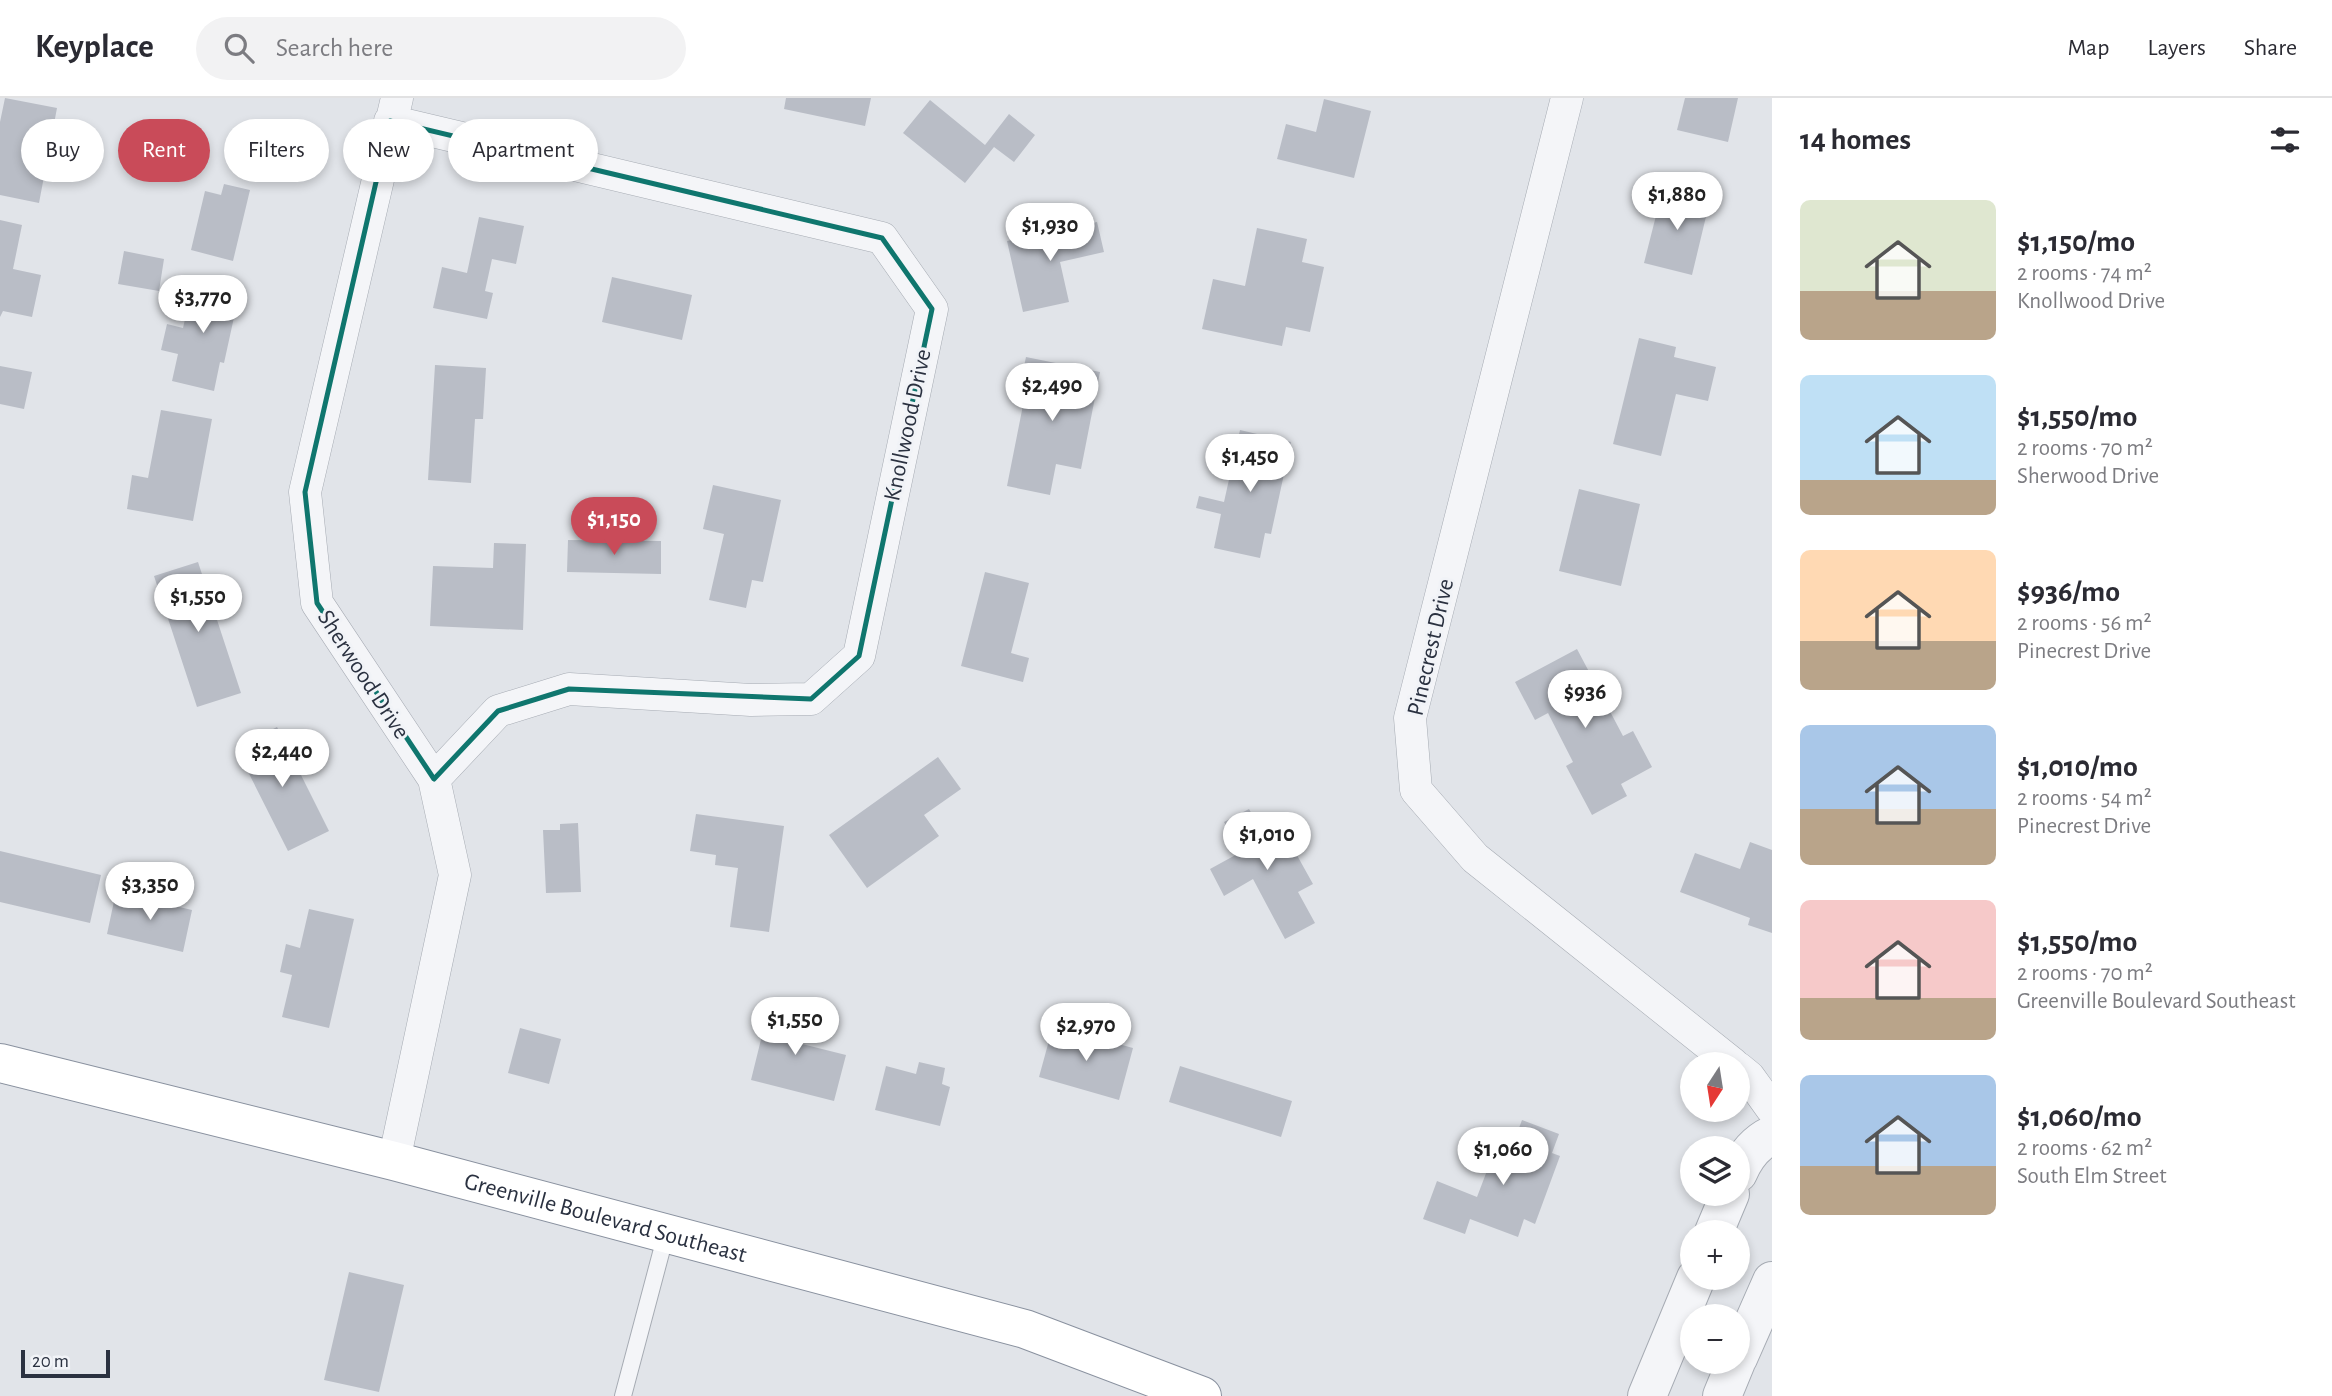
<!DOCTYPE html>
<html lang="en">
<head>
<meta charset="utf-8">
<style>
	:root { --surface:#fff; --page:#f2f2f3; --text:#2b2b33; --muted:#7c7c81; --line:#e1e1e2; --accent:#c94b59 }
	body { margin:0; font-family:"Alegreya Sans",sans-serif; background:var(--page); color:var(--text); height:100vh; display:flex; flex-direction:column; font-size:26px; white-space:nowrap }
	* { box-sizing:border-box; margin:0 }
	p { font-size:23px; color:var(--muted) }
	.icon { flex:none; width:38px; height:38px; fill:none; stroke:currentColor; stroke-width:2; stroke-linecap:round; stroke-linejoin:round }
	.map { position:relative; flex:1; overflow:hidden }
	.panel { display:flex; flex-direction:column; background:var(--surface); width:560px }
	.panel>* { flex:none }
	.banner { position:absolute; left:21px; top:21px; width:665px; height:63px; display:flex; gap:14px }
	.needle { width:46px; rotate:192deg }
	.controls { position:absolute; left:1680px; top:954px; display:grid; gap:14px }
	.controls a { display:grid; place-items:center; width:70px; height:70px; border-radius:50%; background:var(--surface); box-shadow:0 4px 10px #0003; font-size:35px }
	.scale { position:absolute; left:21px; bottom:18px; width:89px; box-sizing:border-box; padding-left:7px; border:4px solid #2a3140; border-top:0; font-size:19px; line-height:24px; white-space:nowrap; color:#2a3140; -webkit-text-stroke:5px #f1f3f7; paint-order:stroke }
	.price { position:absolute; translate:-50% -60px; padding:0 16px; border-radius:24px; background:#fff; color:#222; font-size:23px; line-height:46px; filter:drop-shadow(0 2px 4px #0008) }
	.price::after { content:''; position:absolute; left:50%; top:42px; width:21px; height:16px; margin-left:-10px; background:inherit; clip-path:polygon(0 0,100% 0,50% 100%) }
	.price.on { background:var(--accent); color:#fff }
	ul { padding:0; list-style:none }
	li { display:flex; align-items:center; gap:21px; height:175px; padding:0 28px }
	li span { display:grid; place-items:center; flex:none; width:196px; height:140px; border-radius:10px; color:#555 }
	li>.icon { margin-inline-start:auto }
	span .icon { width:84px; height:84px; fill:#fffc; stroke-width:1 }
	li b { font-size:30px }
	h2 { display:flex; justify-content:space-between; align-items:center; height:84px; padding:0 28px; font-size:30px }
	.tag { padding:0 24px; border-radius:32px; background:var(--surface); box-shadow:0 4px 10px #0003; font-size:24px; line-height:63px }
	.tag.on { background:var(--accent); color:#fff }
	header { display:flex; align-items:center; gap:42px; box-sizing:border-box; height:98px; padding:0 35px; background:var(--surface); border-bottom:2px solid var(--line) }
	header strong { font-size:33px }
	nav { display:flex; gap:38px; margin-inline-start:auto; font-size:24px }
	.search { width:490px; height:63px; background:var(--page); display:flex; align-items:center; gap:18px; box-sizing:border-box; padding:0 24px; border-radius:38px; color:var(--muted); font-size:26px }
	main { display:flex; flex:1; min-height:0 }
	.map>svg:first-child { display:block }
	.building { fill:#b9bdc6 }
	.lines { fill:none; stroke-linecap:round; stroke-linejoin:round }
	.service-casing { stroke:#a6abb3; stroke-width:18 }
	.minor-casing { stroke:#a6abb3; stroke-width:33 }
	.tertiary-casing { stroke:#a6abb3; stroke-width:40 }
	.trunk-casing { stroke:#89919f; stroke-width:40 }
	.service { stroke:#f4f5f8; stroke-width:16 }
	.minor { stroke:#f4f5f8; stroke-width:32 }
	.tertiary { stroke:#f4f5f8; stroke-width:38 }
	.trunk { stroke:#fff; stroke-width:38 }
	.marked { fill:none; stroke:#0f766e; stroke-width:5; stroke-linejoin:round }
	.labels { text-anchor:middle; stroke-width:6; stroke-linejoin:round; paint-order:stroke }
	.street-label { font-size:24px; fill:#2a3140; stroke:#f1f3f7 }
</style>
</head>
<body>
<header>
<strong>Keyplace</strong>
<div class="search"><svg class="icon" aria-label="search" viewBox="0 0 24 24"><circle cx="10" cy="10" r="6"/><path d="M15 15l6 6"/></svg>Search here</div>
<nav><a>Map</a><a>Layers</a><a>Share</a></nav>
</header>
<main>
<div class="map">
<svg width="1772" height="1298" viewBox="0 0 1772 1298">
	<rect width="100%" height="100%" fill="#e1e4e9"/>
	<path class="building" d="M5,0L57,10L39,105L0,97V24Z
		M786,0H871L865,28L784,11Z
		M1685,0H1738L1728,44L1677,32Z
		M1324,1L1371,13L1354,80L1277,61L1286,26L1316,34Z
		M930,2L985,47L1009,16L1035,37L1014,64L994,49L965,85L903,35Z
		M224,86L250,92L233,163L191,152L205,93L221,97Z
		M1663,90L1710,102L1692,177L1644,165Z
		M479,119L524,128L516,166L492,161L485,193L493,195L487,221L433,210L442,169L467,175Z
		M0,122L22,127L13,171L41,177L32,219L3,213L0,219Z
		M1097,124L1104,154L1060,164L1069,204L1023,214L1007,143Z
		M1257,130L1307,141L1302,164L1324,169L1310,234L1286,229L1282,248L1202,231L1213,181L1245,188Z
		M124,153L164,161L159,193L118,186Z
		M612,179L692,197L682,242L602,224Z
		M194,182L240,192L224,265L220,264L214,293L172,283L178,256L161,252L167,226L183,230Z
		M1639,240L1676,249L1674,259L1716,269L1708,303L1676,296L1661,358L1613,346Z
		M1026,259L1100,274L1081,371L1056,366L1050,397L1007,388L1026,292L1019,291Z
		M435,267L486,270L483,321H475L471,385L428,382Z
		M0,268L32,274L24,311L0,306Z
		M161,312L212,321L193,423L127,411L132,377L148,380Z
		M1240,332L1291,344L1271,436L1265,435L1260,460L1214,450L1221,416L1196,410L1199,398L1224,404Z
		M713,387L781,402L763,484L752,482L746,510L709,502L724,436L703,431Z
		M1579,391L1640,406L1621,488L1559,473Z
		M568,442L661,443V476L567,474Z
		M494,445L526,446L523,532L430,528L433,468L493,470Z
		M198,464L241,595L197,609L154,478Z
		M985,474L1029,485L1011,555L1029,560L1023,584L961,568Z
		M1577,551L1623,638L1633,633L1652,669L1621,686L1627,698L1592,717L1566,668L1573,664L1548,615L1535,622L1515,584Z
		M277,629L329,733L288,753L236,650Z
		M938,659L961,691L924,717L939,738L867,790L829,737Z
		M1249,711L1262,734L1279,725L1313,786L1298,794L1315,825L1285,841L1253,781L1224,798L1210,771L1241,754L1224,724Z
		M696,716L784,728L769,834L730,829L738,770L715,767L716,757L690,753Z
		M578,725L581,794L546,795L543,732H560V726Z
		M1750,744L1772,752V835L1748,827L1750,820L1680,794L1695,755L1740,771Z
		M0,753L101,777L90,825L0,804Z
		M116,794L192,812L183,854L107,836Z
		M309,811L354,821L329,930L282,919L292,877L280,874L286,846L300,850Z
		M770,905L806,913L798,945L846,957L834,1003L751,982Z
		M1053,928L1133,950L1119,1002L1039,979Z
		M520,930L561,941L549,986L508,975Z
		M919,964L945,970L942,986L950,989L940,1028L875,1012L886,968L916,976Z
		M1180,968L1292,1003L1281,1039L1169,1004Z
		M1522,1022L1559,1036L1552,1055L1560,1058L1535,1126L1524,1121L1518,1139L1470,1121L1465,1136L1423,1121L1437,1083L1477,1099L1496,1049L1510,1054Z
		M349,1174L404,1187L379,1294L324,1282Z"/>
	<g class="lines">
		<defs>
			<path id="service" d="M623,1298L666,1136"/>
			<path id="minor" d="M1567,0L1410,620L1416,692L1475,760L1733,966
				M390,23L882,140L932,211L859,558L811,601L751,602L569,591L498,613L434,681
				M1738,970L1749,979L1772,1011
				M394,1063L455,777L434,681L317,505L305,394L397,0"/>
			<path id="tertiary" d="M1738,1075C1745,1058 1755,1045 1772,1037
				M1714,1134L1730,1096
				M1738,1260L1772,1183
				M1647,1298L1696,1180
				M1722,1298L1736,1264"/>
			<g id="trunk">
				<path id="s1" d="M0,965L394,1063L1025,1231L1202,1298"/>
			</g>
		</defs>
		<use href="#service" class="service-casing"/>
		<use href="#minor" class="minor-casing"/>
		<use href="#tertiary" class="tertiary-casing"/>
		<use href="#trunk" class="trunk-casing"/>
		<use href="#service" class="service"/>
		<use href="#minor" class="minor"/>
		<use href="#tertiary" class="tertiary"/>
		<use href="#trunk" class="trunk"/>
	</g>
	<path class="marked" d="M390,23L882,140L932,211L859,558L811,601L569,591L498,613L434,681L317,505L305,394Z"/>
	<g class="labels">
		<g class="street-label">
			<text transform="translate(907 327) rotate(-78)" y="8">Knollwood Drive</text>
			<text transform="translate(1430 549) rotate(-77)" y="8">Pinecrest Drive</text>
			<text transform="translate(364 576) rotate(57)" y="8">Sherwood Drive</text>
			<text dy="8" stroke="none"><textPath href="#s1" startOffset="625">Greenville Boulevard Southeast</textPath></text>
		</g>
	</g>
</svg>
<div class="controls">
<a><svg class="needle" viewBox="-14 -14 28 28"><path d="M0-13l5 13h-10z" fill="#e53935"/><path d="M0 13l5-13h-10z" fill="#7c7c81"/></svg></a>
<a><svg class="icon" aria-label="layers" viewBox="0 0 24 24"><path d="M12 4l9 5-9 5-9-5zM3 14l9 5 9-5"/></svg></a>
<a>+</a>
<a>−</a>
</div>
<div class="scale">20 m</div>
<b class="price" style="left:1677px;top:134px">$1,880</b>
<b class="price" style="left:1050px;top:165px">$1,930</b>
<b class="price" style="left:203px;top:237px">$3,770</b>
<b class="price" style="left:1052px;top:325px">$2,490</b>
<b class="price" style="left:1250px;top:396px">$1,450</b>
<b class="price on" style="left:614px;top:459px">$1,150</b>
<b class="price" style="left:198px;top:536px">$1,550</b>
<b class="price" style="left:1585px;top:632px">$936</b>
<b class="price" style="left:282px;top:691px">$2,440</b>
<b class="price" style="left:1267px;top:774px">$1,010</b>
<b class="price" style="left:150px;top:824px">$3,350</b>
<b class="price" style="left:795px;top:959px">$1,550</b>
<b class="price" style="left:1086px;top:965px">$2,970</b>
<b class="price" style="left:1503px;top:1089px">$1,060</b>
<div class="banner">
<a class="tag">Buy</a>
<a class="tag on">Rent</a>
<a class="tag">Filters</a>
<a class="tag">New</a>
<a class="tag">Apartment</a>
</div>
</div>
<section class="panel">
<h2>14 homes<svg class="icon" aria-label="filters" viewBox="0 0 24 24"><path d="M4 7h16M4 17h16"/><circle cx="9" cy="7" r="2"/><circle cx="15" cy="17" r="2"/></svg></h2>
<ul>
<li><span style="background:linear-gradient(#dfe7d0 65%,#b9a48a 0)"><svg class="icon" aria-label="home" viewBox="0 0 24 24"><path d="M3 11l9-7 9 7M6 9v11h12V9"/></svg></span><div><b>$1,150/mo</b><p>2 rooms · 74 m²</p><p>Knollwood Drive</p></div></li>
<li><span style="background:linear-gradient(#bfe0f5 75%,#b9a48a 0)"><svg class="icon" aria-label="home" viewBox="0 0 24 24"><path d="M3 11l9-7 9 7M6 9v11h12V9"/></svg></span><div><b>$1,550/mo</b><p>2 rooms · 70 m²</p><p>Sherwood Drive</p></div></li>
<li><span style="background:linear-gradient(#ffd9b3 65%,#b9a48a 0)"><svg class="icon" aria-label="home" viewBox="0 0 24 24"><path d="M3 11l9-7 9 7M6 9v11h12V9"/></svg></span><div><b>$936/mo</b><p>2 rooms · 56 m²</p><p>Pinecrest Drive</p></div></li>
<li><span style="background:linear-gradient(#a9c7e8 60%,#b9a48a 0)"><svg class="icon" aria-label="home" viewBox="0 0 24 24"><path d="M3 11l9-7 9 7M6 9v11h12V9"/></svg></span><div><b>$1,010/mo</b><p>2 rooms · 54 m²</p><p>Pinecrest Drive</p></div></li>
<li><span style="background:linear-gradient(#f6c9c9 70%,#b9a48a 0)"><svg class="icon" aria-label="home" viewBox="0 0 24 24"><path d="M3 11l9-7 9 7M6 9v11h12V9"/></svg></span><div><b>$1,550/mo</b><p>2 rooms · 70 m²</p><p>Greenville Boulevard Southeast</p></div></li>
<li><span style="background:linear-gradient(#a9c7e8 65%,#b9a48a 0)"><svg class="icon" aria-label="home" viewBox="0 0 24 24"><path d="M3 11l9-7 9 7M6 9v11h12V9"/></svg></span><div><b>$1,060/mo</b><p>2 rooms · 62 m²</p><p>South Elm Street</p></div></li>
</ul>
</section>
</main>
</body>
</html>
